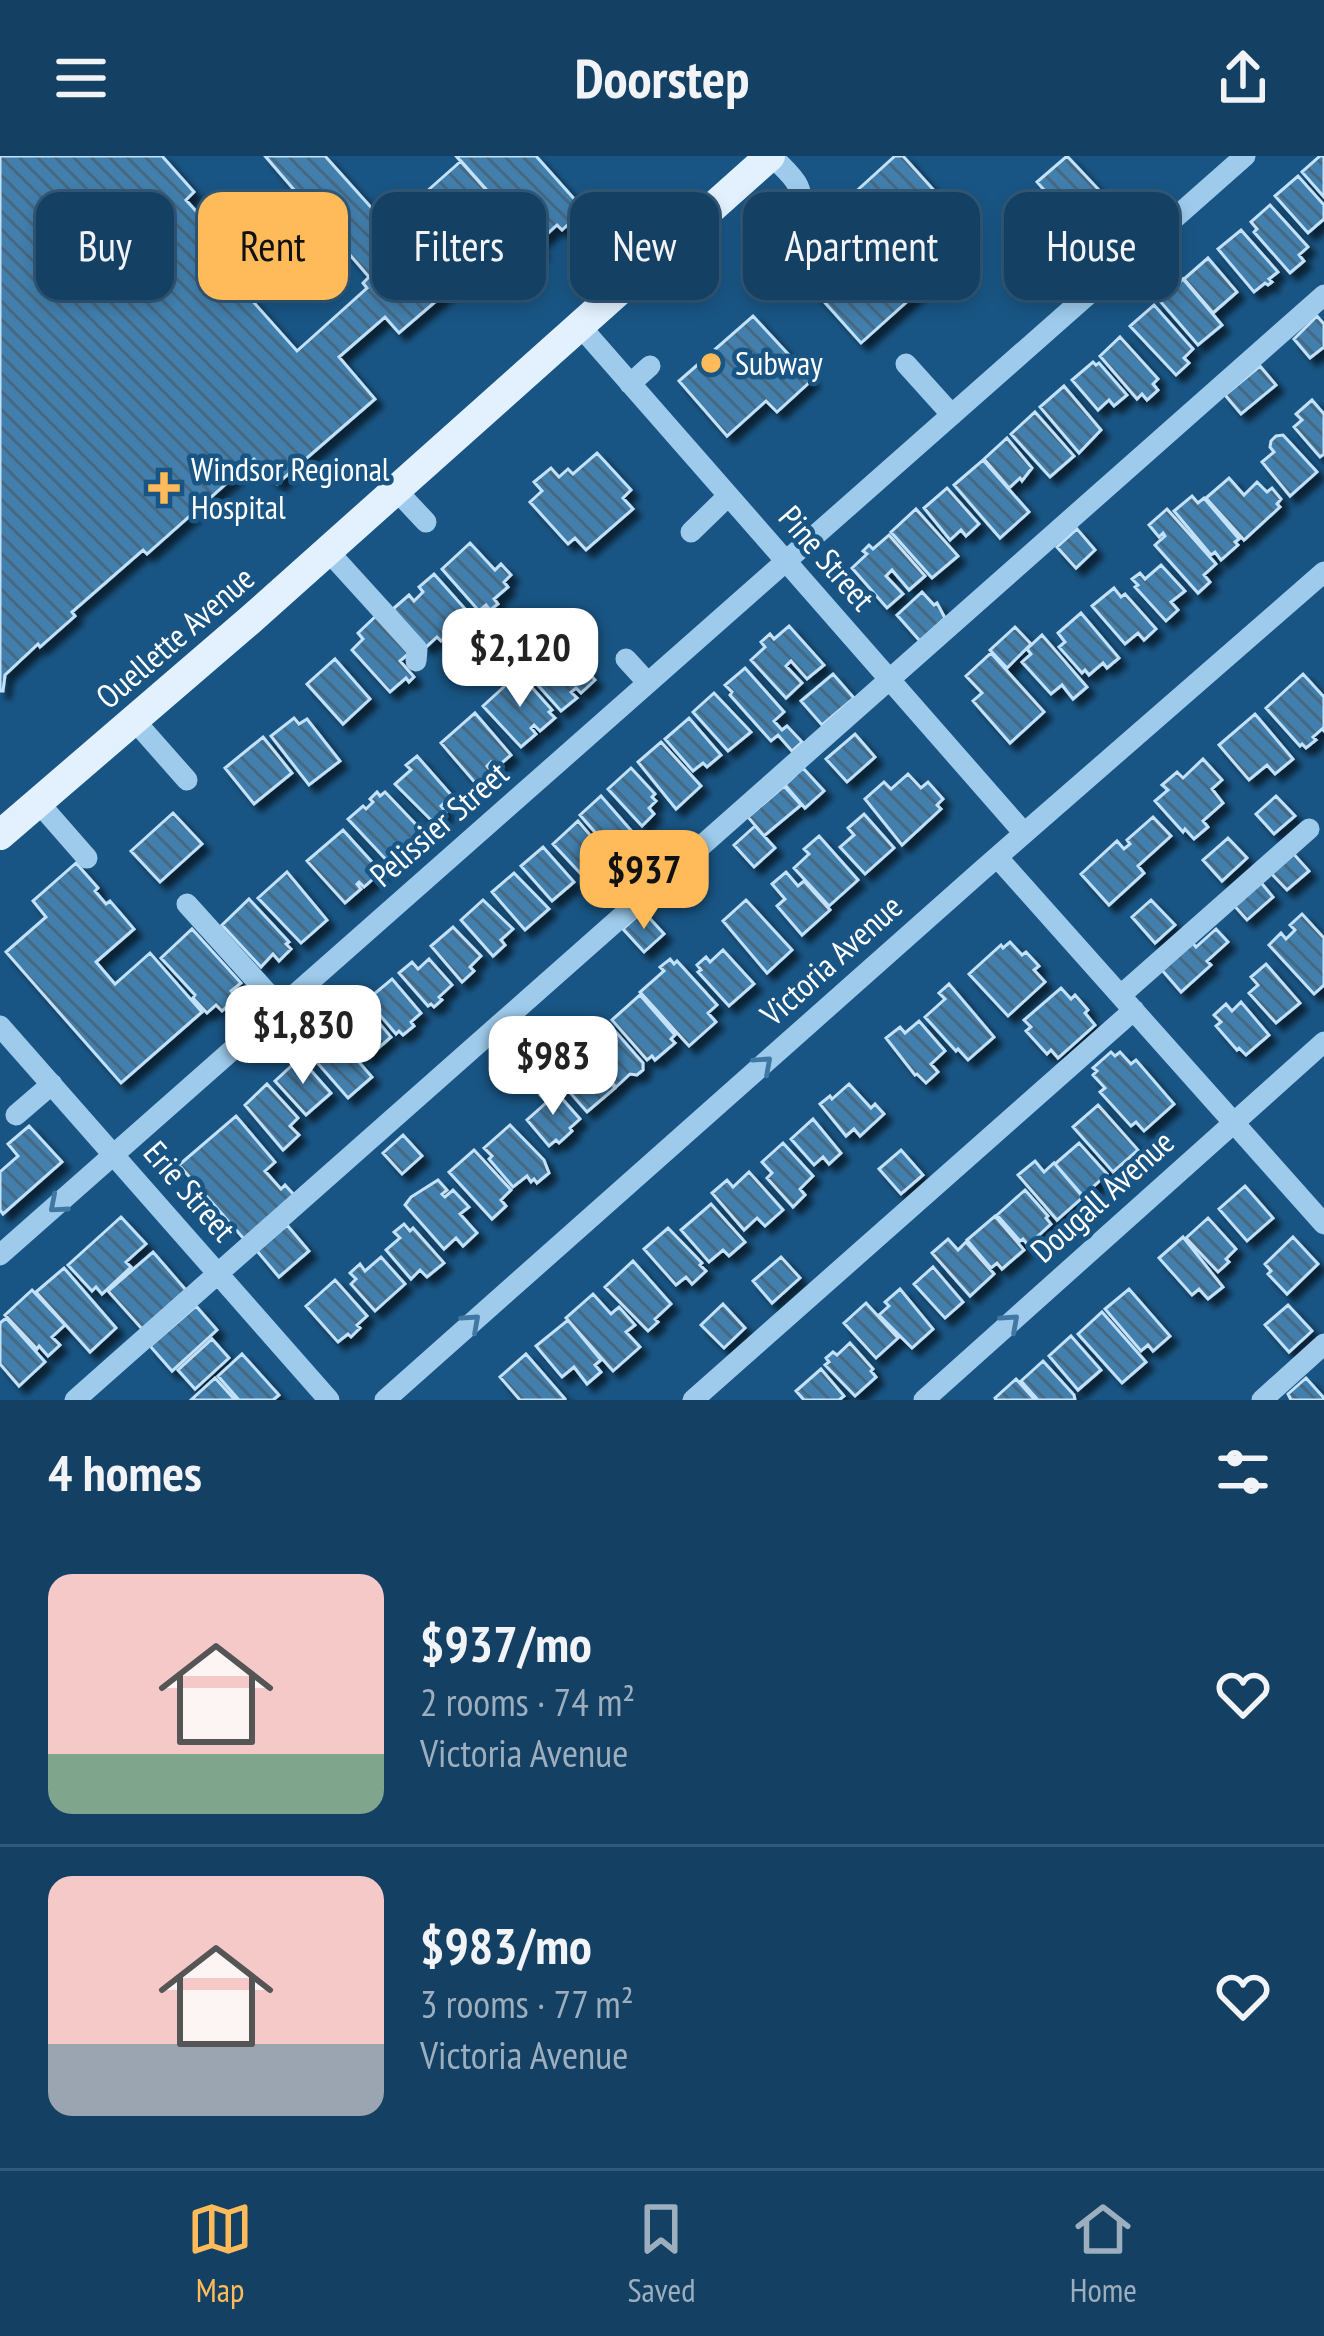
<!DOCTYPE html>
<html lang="en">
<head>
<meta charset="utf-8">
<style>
	:root { --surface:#134063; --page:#1c4769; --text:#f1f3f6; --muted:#9dafbe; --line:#325978; --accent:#ffba59 }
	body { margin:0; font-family:"PT Sans Narrow",sans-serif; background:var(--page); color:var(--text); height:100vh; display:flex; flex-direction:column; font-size:45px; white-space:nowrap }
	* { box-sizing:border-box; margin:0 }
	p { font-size:39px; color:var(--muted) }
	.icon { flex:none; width:66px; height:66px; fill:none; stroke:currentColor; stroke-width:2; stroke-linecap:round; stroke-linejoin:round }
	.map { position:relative; height:1244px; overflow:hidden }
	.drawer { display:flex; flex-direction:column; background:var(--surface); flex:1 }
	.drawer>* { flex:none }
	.hud { position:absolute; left:36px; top:36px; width:1254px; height:108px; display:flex; gap:24px }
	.price { position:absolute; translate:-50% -102px; padding:0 27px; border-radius:24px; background:#fff; color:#222; font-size:39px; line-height:78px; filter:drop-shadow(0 3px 6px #0008) }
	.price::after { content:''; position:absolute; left:50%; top:72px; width:36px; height:27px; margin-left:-18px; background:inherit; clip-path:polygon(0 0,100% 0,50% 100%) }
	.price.selected { background:var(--accent); color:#111 }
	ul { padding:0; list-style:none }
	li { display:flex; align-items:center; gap:36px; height:300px; padding:0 48px }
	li+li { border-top:3px solid var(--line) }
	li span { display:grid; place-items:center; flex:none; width:336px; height:240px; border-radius:24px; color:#555 }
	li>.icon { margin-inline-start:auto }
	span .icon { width:144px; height:144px; fill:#fffc; stroke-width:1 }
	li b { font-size:51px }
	h2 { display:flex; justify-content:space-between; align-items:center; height:144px; padding:0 48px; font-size:51px }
	.pill { padding:0 42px; border-radius:24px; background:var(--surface); box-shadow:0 6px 18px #0003,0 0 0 3px var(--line); font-size:42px; line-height:108px }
	.pill.selected { background:var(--accent); color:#111 }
	header { display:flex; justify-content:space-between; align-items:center; height:156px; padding:0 48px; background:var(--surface); font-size:54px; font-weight:600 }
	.dock { display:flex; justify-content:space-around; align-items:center; height:168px; border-top:3px solid var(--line); background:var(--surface); font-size:33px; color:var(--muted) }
	.dock a { display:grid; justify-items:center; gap:6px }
	.dock .selected { color:var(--accent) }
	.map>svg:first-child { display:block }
	.building { fill:url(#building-back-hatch); stroke:#c3e2f9; stroke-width:3; filter:url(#shadow) }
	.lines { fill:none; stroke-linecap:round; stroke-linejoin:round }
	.minor { stroke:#9ecbec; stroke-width:21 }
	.major { stroke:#e3f1ff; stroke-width:30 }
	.oneway { stroke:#4178a3 }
	.poi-dot { fill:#ffba59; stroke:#195584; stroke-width:4.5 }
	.labels { text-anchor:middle; stroke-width:9; stroke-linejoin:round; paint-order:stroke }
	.poi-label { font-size:33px; fill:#fff; stroke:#195584; text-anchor:start }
	.street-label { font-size:33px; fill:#fff; stroke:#195584 }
</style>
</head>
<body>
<header><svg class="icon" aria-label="menu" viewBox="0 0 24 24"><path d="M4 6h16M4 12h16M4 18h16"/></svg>Doorstep<svg class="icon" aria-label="share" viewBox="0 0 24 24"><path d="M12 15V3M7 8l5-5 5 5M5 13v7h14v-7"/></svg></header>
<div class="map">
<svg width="1324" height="1244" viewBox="0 0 1324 1244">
	<defs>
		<pattern id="building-back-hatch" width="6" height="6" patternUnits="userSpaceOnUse" patternTransform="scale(3)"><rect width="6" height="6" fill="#427fad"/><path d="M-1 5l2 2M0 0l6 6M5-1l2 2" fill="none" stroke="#466881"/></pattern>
		<filter id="shadow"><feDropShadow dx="7" dy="7" stdDeviation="3" flood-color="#0009"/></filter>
	</defs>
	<rect width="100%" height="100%" fill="#195584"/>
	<path class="building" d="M0,0H162L194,36L186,44L224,86L217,93L246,126L240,131L297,195L367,132L363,127L369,121L265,0H325L403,87L413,78L457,127L399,177L385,161L339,201L375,243L277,328L254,303L147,398L143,394L72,456L75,460L40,491L38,488L5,519L3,535H0Z
		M456,0H536L584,54L562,74L557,69L535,89Z
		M895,0H903L957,60L920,94L940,116L861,187L793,111L849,60L840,50Z
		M1067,0L1115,51L1104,60L1110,67L1100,76L1094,69L1084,79L1037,26Z
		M1320,0H1324V41L1302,16Z
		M461,5L541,95L497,133L417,44Z
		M1298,20L1324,49V63L1308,77L1275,40Z
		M1270,49L1308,91L1299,99L1304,105L1290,117L1254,76L1257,73L1251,66Z
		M1241,74L1278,116L1269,123L1272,126L1268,129L1265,127L1254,136L1218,93Z
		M1208,102L1237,136L1213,157L1184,123Z
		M1183,123L1222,169L1198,189L1159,144Z
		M1154,149L1193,193L1184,202L1189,207L1176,219L1130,170Z
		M753,160L812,224L777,256L766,245L727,280L679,225Z
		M1317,160L1324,168V191L1310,202L1294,183Z
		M1120,181L1158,223L1153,228L1158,234L1147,244L1142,238L1137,243L1100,200Z
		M1093,206L1096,209L1099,207L1127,239L1114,250L1109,244L1098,254L1072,224Z
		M1260,210L1276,229L1241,258L1225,239Z
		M1064,230L1101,274L1079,297L1040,251Z
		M1312,244L1324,258V298L1320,301L1294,271L1302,264L1296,258Z
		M1035,256L1074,300L1050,321L1011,278Z
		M1283,279L1317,316L1290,340L1262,306L1274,296L1270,291L1271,285L1276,280Z
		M1007,282L1032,312L1022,325L1020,322L1009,332L984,303Z
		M597,297L631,334L623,342L633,353L586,394L575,382L568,388L530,346L542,335L534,326L551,312L559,321L568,313L573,318Z
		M983,304L1029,356L1000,382L954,329Z
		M1229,322L1244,339L1257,326L1267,336L1272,332L1281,343L1277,348L1280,351L1244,384L1206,342Z
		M947,332L979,368L966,380L961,374L950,384L924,352Z
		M1192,340L1198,347L1204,342L1239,383L1235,386L1238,389L1221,404L1215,396L1211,399L1174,355Z
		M916,353L958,400L932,422L891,376Z
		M1167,353L1216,408L1204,419L1210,426L1198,437L1155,389L1165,380L1163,377L1159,381L1149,369Z
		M1077,373L1095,394L1076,412L1057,391Z
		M889,379L925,420L909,434L892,414L886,420L903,438L887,452L852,412L867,398L863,395L869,389L873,393Z
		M470,387L495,414L501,408L511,419L504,426L508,431L494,443L498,448L490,454L486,449L479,455L442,413Z
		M1161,409L1185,435L1171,446L1178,454L1166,465L1135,431L1138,429L1132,423L1140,417L1145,423Z
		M434,418L467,455L444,475L448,479L441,485L437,481L426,491L393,453L409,439L414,445L423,436L419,431Z
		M1114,432L1121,441L1125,438L1156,473L1144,484L1138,477L1125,488L1092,450Z
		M922,436L934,449L937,447L945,462L920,485L897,459Z
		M1081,457L1119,502L1107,512L1103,507L1089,519L1085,514L1082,517L1059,491L1065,486L1058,477Z
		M378,458L413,494L400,505L414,521L409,526L406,522L390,536L352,494L363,483L358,477Z
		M789,470L824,509L807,523L791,505L786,510L802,527L786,542L751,504L765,491L761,486L770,478L774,483Z
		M1015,471L1031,488L1007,512L990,494Z
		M551,477L595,524L581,537L576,532L571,536L577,542L561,555L518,507Z
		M1042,479L1087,531L1073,543L1062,529L1051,538L1022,506L1031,498L1027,493Z
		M991,497L1044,556L1010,587L973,545L982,537L966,520Z
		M335,503L370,543L343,568L307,528Z
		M745,512L784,556L774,565L782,574L787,570L802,586L792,595L778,579L771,585L730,539L732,536L725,529Z
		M519,517L552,554L549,556L555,562L540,575L534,569L531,572L536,578L521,591L483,550Z
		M833,518L854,542L822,569L801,545Z
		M1303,518L1324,541V575L1322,573L1313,581L1316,584L1306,592L1302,588L1300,590L1266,552Z
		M714,537L751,576L728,595L693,556Z
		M475,557L511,599L496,612L491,606L487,610L492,616L477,629L441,587Z
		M1255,558L1293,603L1275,618L1267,609L1249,624L1219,589Z
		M294,562L299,568L307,563L340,605L309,629L271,580Z
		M689,562L721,599L707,611L703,607L693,615L665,583Z
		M855,578L875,601L847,626L826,603Z
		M263,581L292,617L254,648L225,612Z
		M661,586L701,630L676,653L638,606Z
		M417,600L452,640L441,650L446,656L434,667L395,628L411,614L406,609Z
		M1203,603L1222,624L1212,633L1223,647L1203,665L1208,671L1194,683L1185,673L1183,676L1155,645L1168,634L1162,629L1177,616L1183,622Z
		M631,612L655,638L652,641L656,645L649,652L654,658L642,670L608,633Z
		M803,612L824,635L805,652L785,629Z
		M908,618L921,632L928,626L943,643L937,649L941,653L902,689L865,643L884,626L891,633Z
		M784,630L801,649L764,680L748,661Z
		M377,636L380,640L385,636L425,678L391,709L348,663L363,650L366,653L373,646L370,643Z
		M601,640L635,679L632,681L637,687L623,700L618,694L614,698L580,659Z
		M1276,640L1295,660L1274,678L1256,658Z
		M173,657L202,688L160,726L131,695Z
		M864,658L894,692L865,718L840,691L854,679L848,672Z
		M1153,661L1171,680L1138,710L1144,717L1109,749L1081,718L1117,685L1124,693L1130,688L1127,684Z
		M578,665L612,705L603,714L607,719L593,731L553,688Z
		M755,670L775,692L754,711L734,689Z
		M343,674L381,716L364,731L359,726L357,728L361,733L345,747L307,705Z
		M819,680L858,724L829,750L794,712L809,698L804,693Z
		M1228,682L1247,702L1222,725L1203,704Z
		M543,691L574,726L552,745L521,710Z
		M1290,694L1309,715L1287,734L1268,714Z
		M76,707L98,732L95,735L106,748L110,745L134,773L96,806L115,828L150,797L202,856L121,927L6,796L46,761L33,745Z
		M287,716L327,764L301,787L258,742Z
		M786,716L798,730L804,725L830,754L802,779L777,750L785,743L772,728Z
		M514,717L549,753L525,774L492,736Z
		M1258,723L1273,741L1247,764L1231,746Z
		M249,743L289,786L286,788L291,793L279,805L273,798L261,811L222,769Z
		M483,744L513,773L501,784L505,789L493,800L461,764Z
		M746,744L792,794L767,817L723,765Z
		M1151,744L1175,769L1155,787L1132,761Z
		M643,755L664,778L644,796L623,773Z
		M1302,758L1324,782V829L1314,838L1269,789L1281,777L1286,783L1295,774L1290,769Z
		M453,771L481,800L470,811L474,815L462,826L431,790Z
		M192,773L241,827L231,835L237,842L222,855L216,849L207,857L193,842L195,839L161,802Z
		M1216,773L1228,786L1207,805L1211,809L1181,836L1161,813L1192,786L1196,791Z
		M1010,786L1022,799L1026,796L1039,810L1034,814L1045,826L1008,860L969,818L1001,789L1003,792Z
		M723,794L754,828L729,850L698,816L701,814L697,809L706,801L710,806Z
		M429,803L452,829L439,841L442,844L434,851L431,848L428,850L399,817L412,806L418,813Z
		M670,803L674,808L677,805L717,849L708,857L716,866L689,890L640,836L664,815L660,811Z
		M1266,808L1300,847L1276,867L1249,837L1258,829L1251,821Z
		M392,823L421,857L411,866L414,870L403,879L399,875L396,878L367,844Z
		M949,828L994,881L968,904L958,893L956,895L925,861L945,843L939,837Z
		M1061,832L1071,843L1075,839L1088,854L1085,857L1095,869L1058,902L1051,894L1047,898L1026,875L1031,871L1024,864Z
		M640,839L675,879L671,883L675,887L655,904L652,900L647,904L612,864Z
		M1241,846L1269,879L1246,899L1239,892L1237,894L1216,870L1221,866L1214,859L1226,848L1232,855Z
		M369,855L391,881L367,902L339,869L351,858L358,865Z
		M919,865L945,895L931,908L938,916L926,927L917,918L915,919L886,882L900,871L905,877Z
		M608,867L643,907V914L637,919L630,918L616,931L580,892Z
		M331,874L372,921L348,942L307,895Z
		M580,892L615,932L587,956L552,916Z
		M1111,896L1115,900L1120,896L1131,908L1136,904L1174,948L1144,975L1136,966L1131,970L1100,936L1105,932L1093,919L1097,915L1093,912Z
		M300,902L331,937L306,959L275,925Z
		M267,928L298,962L290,970L299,979L283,994L245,949Z
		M849,928L871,952L875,948L884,958L860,980L854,973L846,980L820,948L830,940L832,943Z
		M550,929L580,963L570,972L572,975L559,987L556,984L549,990L527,964L547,946L540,939Z
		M1098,949L1138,994L1113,1016L1073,971Z
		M236,960L275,1006L265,1015L281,1033L285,1029L294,1039L244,1083L179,1009Z
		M813,963L841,997L829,1008L823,1001L814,1009L791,983Z
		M510,969L544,1004L549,1017L537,1027L534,1023L531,1026L527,1020L513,1031L489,1003L492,1000L484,992Z
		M29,970L62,1006L3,1058L0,1054V1016L18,1000L8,988Z
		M403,979L422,1000L402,1018L383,997Z
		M783,987L813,1020L800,1033L805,1039L793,1051L767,1022L772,1017L762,1006Z
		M1079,987L1107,1018L1083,1040L1055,1008Z
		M474,994L511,1034L501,1044L506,1050L492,1063L449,1016Z
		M901,994L923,1019L901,1038L879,1013Z
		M1035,1005L1044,1016L1054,1007L1083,1041L1057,1064L1018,1019Z
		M749,1016L783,1054L765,1070L757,1062L744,1074L712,1037L727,1024L733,1031Z
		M438,1024L447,1034L442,1038L445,1041L453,1034L469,1051L460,1058L477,1077L463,1090L456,1082L444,1093L405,1049L411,1041Z
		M1245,1030L1273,1062L1247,1085L1219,1053Z
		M1025,1034L1048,1060L1046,1062L1051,1068L1028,1089L1023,1083L1020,1085L997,1059Z
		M711,1048L745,1086L729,1100L723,1094L709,1106L681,1074Z
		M995,1060L1024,1094L1002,1113L997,1107L991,1112L967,1084Z
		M121,1061L146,1088L126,1106L131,1111L102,1138L96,1131L92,1135L68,1109Z
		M1208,1062L1236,1093L1226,1103L1229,1106L1218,1116L1186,1082Z
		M404,1068L410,1075L413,1072L444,1107L427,1121L420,1114L411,1123L386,1094L400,1082L394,1076Z
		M287,1069L309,1095L279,1121L257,1095Z
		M668,1072L702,1107L700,1109L706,1115L692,1128L686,1121L676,1129L644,1093Z
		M1183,1081L1223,1131L1208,1143L1199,1133L1192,1139L1159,1102Z
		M1293,1081L1318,1108L1287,1138L1268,1118L1271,1115L1265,1108Z
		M948,1083L958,1094L966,1086L994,1118L970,1140L932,1097Z
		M153,1096L186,1134L142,1173L108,1135Z
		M381,1101L405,1128L375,1155L351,1128L356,1123L350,1117L360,1108L365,1115Z
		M781,1101L800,1122L772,1147L753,1125Z
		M633,1105L671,1148L655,1163L658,1166L648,1175L605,1131Z
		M933,1111L963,1146L945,1162L914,1128Z
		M64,1112L116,1172L90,1196L36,1136Z
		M335,1124L367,1160L357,1169L360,1172L351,1181L348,1178L338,1186L306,1150Z
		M900,1133L933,1173L912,1192L879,1159L889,1150L885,1146Z
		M1129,1133L1170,1180L1153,1195L1148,1189L1141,1195L1105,1153Z
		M32,1134L65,1169L52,1181L60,1189L48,1200L39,1190L37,1193L5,1159Z
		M593,1138L611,1158L619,1151L635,1169L626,1176L640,1191L613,1215L566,1162Z
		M866,1147L898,1182L876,1202L844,1167Z
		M723,1148L745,1172L724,1192L701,1169Z
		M1288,1149L1312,1175L1289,1196L1265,1169Z
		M196,1150L217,1174L172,1215L150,1190Z
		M1102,1156L1146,1206L1122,1227L1078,1178Z
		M6,1162L45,1206L19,1230L0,1208V1167Z
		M568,1164L601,1204L595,1209L601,1216L587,1228L574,1211L562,1221L536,1190Z
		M1071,1180L1101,1214L1078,1234L1049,1200Z
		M212,1183L229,1202L195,1233L178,1214Z
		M850,1187L873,1213L871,1215L876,1221L855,1240L825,1209L829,1206L826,1202L833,1196L837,1199Z
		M242,1198L279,1239L273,1244H239L218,1220Z
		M526,1198L565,1243L564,1244H520L500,1221Z
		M1043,1205L1074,1239L1075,1244H1038L1021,1225Z
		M821,1213L844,1240L839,1244H804L796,1235Z
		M215,1222L235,1244H191Z
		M1306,1222L1324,1242V1244H1291L1288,1238Z
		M1016,1223L1035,1244H996L995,1242Z"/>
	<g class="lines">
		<path class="minor" d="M1149,48L1168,69
			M661,98L691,132
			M769,120C784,98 811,58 798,30C793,19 780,9 772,0
			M580,170L1024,677
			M906,208L952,259
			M630,228L650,210
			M396,334L426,366
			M691,376L728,340
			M328,395L417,493L416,505
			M626,503L648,527
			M134,564L187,624
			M38,646L87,702
			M997,701L1324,1068
			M187,748L281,852
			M1121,839L1309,673
			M0,870L329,1244
			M16,959L52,928
			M0,1099L1245,0
			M75,1244L1324,139
			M385,1244L981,715L1324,416
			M693,1244L1134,854
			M924,1244L1324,886
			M1262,1244L1324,1188"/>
		<path class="major" d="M0,679L249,465L770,0"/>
	</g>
	<defs><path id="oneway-chevron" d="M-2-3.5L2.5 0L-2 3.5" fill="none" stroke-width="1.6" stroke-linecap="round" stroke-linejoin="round" transform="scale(3)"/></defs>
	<g class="oneway">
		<use href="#oneway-chevron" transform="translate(764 908) rotate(-42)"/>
		<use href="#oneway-chevron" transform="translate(57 1049) rotate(139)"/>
		<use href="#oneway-chevron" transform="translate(472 1166) rotate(-42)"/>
		<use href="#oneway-chevron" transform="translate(1011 1166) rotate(-42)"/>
	</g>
	<g class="poi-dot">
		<circle cx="711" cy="207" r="12"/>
		<path d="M158 314h12v12h12v12h-12v12h-12v-12h-12v-12h12z"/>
	</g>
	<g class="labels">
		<g class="poi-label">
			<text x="735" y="219">Subway</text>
			<text x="191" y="325">Windsor Regional<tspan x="191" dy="38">Hospital</tspan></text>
		</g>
		<g class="street-label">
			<text transform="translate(827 402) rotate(49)" y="12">Pine Street</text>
			<text transform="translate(175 481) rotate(-41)" y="12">Ouellette Avenue</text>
			<text transform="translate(439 668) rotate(-41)" y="12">Pelissier Street</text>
			<text transform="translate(831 804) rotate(-42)" y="12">Victoria Avenue</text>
			<text transform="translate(190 1035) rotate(49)" y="12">Erie Street</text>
			<text transform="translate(1102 1040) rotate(-42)" y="12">Dougall Avenue</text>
		</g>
	</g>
</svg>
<b class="price" style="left:520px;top:554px">$2,120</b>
<b class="price selected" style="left:644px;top:776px">$937</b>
<b class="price" style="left:303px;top:931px">$1,830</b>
<b class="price" style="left:553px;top:962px">$983</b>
<div class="hud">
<a class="pill">Buy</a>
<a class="pill selected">Rent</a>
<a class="pill">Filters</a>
<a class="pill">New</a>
<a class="pill">Apartment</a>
<a class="pill">House</a>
</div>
</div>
<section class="drawer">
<h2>4 homes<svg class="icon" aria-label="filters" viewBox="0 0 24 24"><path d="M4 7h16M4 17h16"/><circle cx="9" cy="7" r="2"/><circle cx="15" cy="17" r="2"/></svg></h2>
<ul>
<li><span style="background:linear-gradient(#f6c9c9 75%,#7fa58c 0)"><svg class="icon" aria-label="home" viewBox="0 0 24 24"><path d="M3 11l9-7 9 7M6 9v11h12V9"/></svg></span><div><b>$937/mo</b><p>2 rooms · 74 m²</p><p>Victoria Avenue</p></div><svg class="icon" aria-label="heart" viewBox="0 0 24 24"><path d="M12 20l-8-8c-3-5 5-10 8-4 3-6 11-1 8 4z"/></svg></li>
<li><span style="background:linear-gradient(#f6c9c9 70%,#9aa5b1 0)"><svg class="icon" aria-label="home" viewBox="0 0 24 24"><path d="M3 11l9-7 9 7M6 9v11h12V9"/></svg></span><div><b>$983/mo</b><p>3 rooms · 77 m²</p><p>Victoria Avenue</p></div><svg class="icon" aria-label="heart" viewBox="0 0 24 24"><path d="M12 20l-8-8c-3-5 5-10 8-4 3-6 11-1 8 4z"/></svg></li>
</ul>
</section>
<nav class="dock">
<a class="selected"><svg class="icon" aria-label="map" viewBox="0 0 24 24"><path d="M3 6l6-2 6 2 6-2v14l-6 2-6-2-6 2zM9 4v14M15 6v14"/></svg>Map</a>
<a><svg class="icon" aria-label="saved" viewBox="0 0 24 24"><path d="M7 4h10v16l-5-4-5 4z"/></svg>Saved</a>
<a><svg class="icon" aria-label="home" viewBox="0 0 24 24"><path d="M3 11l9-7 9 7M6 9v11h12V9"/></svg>Home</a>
</nav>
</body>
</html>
